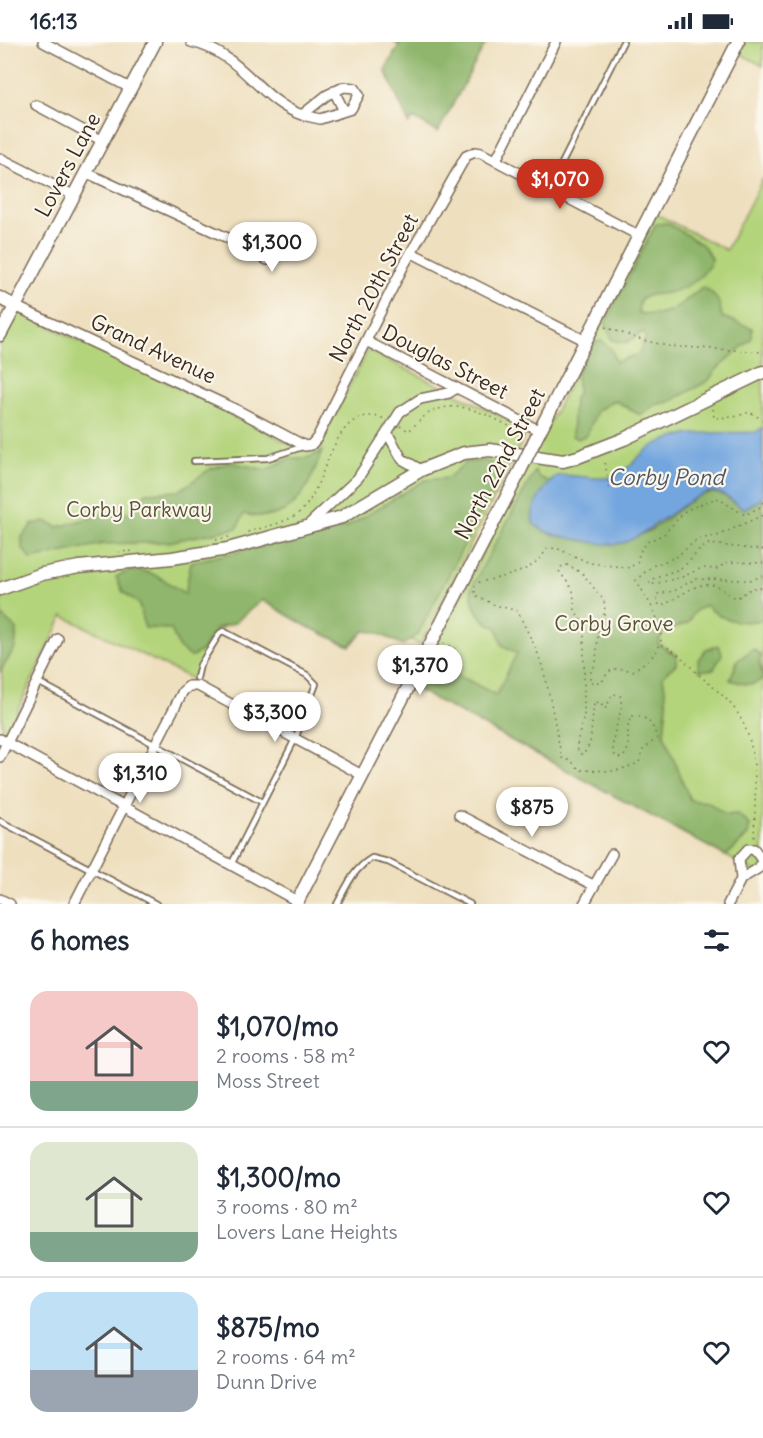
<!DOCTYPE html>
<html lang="en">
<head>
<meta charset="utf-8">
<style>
	:root { --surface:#fff; --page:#f6f6f7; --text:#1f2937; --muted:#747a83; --line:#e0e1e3; --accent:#c8321e }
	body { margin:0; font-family:Delius,sans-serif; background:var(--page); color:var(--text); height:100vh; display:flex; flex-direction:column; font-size:22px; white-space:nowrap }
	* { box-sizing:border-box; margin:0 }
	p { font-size:20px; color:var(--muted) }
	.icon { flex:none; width:33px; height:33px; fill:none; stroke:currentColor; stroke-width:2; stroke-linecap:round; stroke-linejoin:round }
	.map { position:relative; height:862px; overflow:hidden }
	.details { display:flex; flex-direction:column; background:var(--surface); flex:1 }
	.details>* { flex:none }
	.price { position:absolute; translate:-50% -51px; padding:0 14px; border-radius:21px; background:#fff; color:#222; font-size:20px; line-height:39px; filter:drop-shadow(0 2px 3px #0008) }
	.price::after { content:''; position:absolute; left:50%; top:36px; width:18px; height:14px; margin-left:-9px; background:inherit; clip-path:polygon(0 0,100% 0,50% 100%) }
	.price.selected { background:var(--accent); color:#fff }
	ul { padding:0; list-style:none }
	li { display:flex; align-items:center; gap:18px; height:150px; padding:0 30px }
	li+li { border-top:2px solid var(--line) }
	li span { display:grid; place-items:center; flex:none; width:168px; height:120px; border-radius:18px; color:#555 }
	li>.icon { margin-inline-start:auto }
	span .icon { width:72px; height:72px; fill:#fffc; stroke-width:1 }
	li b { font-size:26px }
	h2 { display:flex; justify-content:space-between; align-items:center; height:72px; padding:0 30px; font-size:26px }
	.status { display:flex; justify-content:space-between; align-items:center; height:42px; padding:0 30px; background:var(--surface); direction:ltr }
	.status svg { height:16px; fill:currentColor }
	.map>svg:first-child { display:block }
	.green { fill:#b4d47c; stroke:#787f4d; stroke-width:1.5 }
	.forest { fill:#8fb66c; stroke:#657045; stroke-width:1.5 }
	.water { fill:#73a6df; stroke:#57687e; stroke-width:1.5 }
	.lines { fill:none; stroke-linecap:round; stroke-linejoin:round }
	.service-casing { stroke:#7a6956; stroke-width:8 }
	.minor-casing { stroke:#7a6956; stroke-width:12 }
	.tertiary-casing { stroke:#7a6956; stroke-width:15 }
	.path { stroke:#7a6956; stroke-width:1.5; stroke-dasharray:1.5 4.5; stroke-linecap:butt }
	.service { stroke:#fff; stroke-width:4.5 }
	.minor { stroke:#fff; stroke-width:9 }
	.tertiary { stroke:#fff; stroke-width:12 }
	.tertiary-bridge-casing { stroke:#7a6956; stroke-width:15; stroke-linecap:butt }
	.tertiary-bridge { stroke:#fff; stroke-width:12 }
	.labels { text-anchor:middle; stroke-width:4.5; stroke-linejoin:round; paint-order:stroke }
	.street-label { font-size:21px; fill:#3b2a1e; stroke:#fbf7ec }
	.park-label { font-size:21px; fill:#595436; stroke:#fbf7ec }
	.water-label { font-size:22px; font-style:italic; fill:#4f5562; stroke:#fbf7ec }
</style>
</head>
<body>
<div class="status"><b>16:13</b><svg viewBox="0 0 49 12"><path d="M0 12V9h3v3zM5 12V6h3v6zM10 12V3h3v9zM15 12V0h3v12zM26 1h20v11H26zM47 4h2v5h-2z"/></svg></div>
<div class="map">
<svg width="763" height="862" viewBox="0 0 763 862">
	<rect width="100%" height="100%" fill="#fbf7ec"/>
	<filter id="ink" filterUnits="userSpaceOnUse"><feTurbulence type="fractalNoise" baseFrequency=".0167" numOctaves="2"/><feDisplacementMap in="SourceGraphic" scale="12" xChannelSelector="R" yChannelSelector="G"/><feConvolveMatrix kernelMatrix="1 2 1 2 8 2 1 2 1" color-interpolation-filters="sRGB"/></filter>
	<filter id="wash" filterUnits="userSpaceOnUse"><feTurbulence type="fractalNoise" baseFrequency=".008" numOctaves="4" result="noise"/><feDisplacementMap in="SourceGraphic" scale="24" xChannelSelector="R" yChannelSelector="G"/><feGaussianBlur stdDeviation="1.35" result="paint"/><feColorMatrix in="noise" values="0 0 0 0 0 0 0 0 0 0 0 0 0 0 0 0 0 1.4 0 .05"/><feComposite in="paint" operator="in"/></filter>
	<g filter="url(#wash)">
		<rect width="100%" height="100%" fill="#eedfbe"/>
		<path class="green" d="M745,0H763V24L739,11Z
			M763,136V834L414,646L656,172L726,208Z
			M21,271L243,376L298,407C308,409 314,408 321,399L368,308L519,383L527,390L420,603L362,572L247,542L192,637L63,574L9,686L2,692L0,303L15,274Z"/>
		<path class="forest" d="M393,0L486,1L438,90L413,76L409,82L385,28L399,3Z
			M667,181L703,203L712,218C704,236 686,247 667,251C655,253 650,251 640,258L638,271C669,276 679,264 702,245C717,251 720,261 722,275L752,286V296L717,327L708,339L669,360L655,363L640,373L614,358L597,369L587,393L578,397L572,394L574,357L578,349L576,334L592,301L602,299L612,308L616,320L638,312L646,296L643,290L626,301L612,298L605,280L656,182Z
			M322,409C308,448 292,484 244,472L237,486L168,500L103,502L31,517L22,506V495L33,482L45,479L58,485L104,472L129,471L146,451L179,449L210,427L230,420L266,428L290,416H307Z
			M484,419L501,423L503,428L418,592L403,603L375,590L364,589L350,604L308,585L262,558L234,581L215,587L203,608L191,615L179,606L171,587L145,586L139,562L123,550L116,535C143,519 163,537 185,552L191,520L347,485L425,438L448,436L466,420Z
			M535,429L539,435L550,440C542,455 530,464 533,481C545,492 556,493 571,496C598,502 627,502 652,487C678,473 704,432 734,461L752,462L763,456V578C741,582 722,580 706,563L694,570L688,581L662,591L658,602L676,613V622L663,634L667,662L664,692L690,758L708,760L726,773L738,772L750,783L748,793L726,814L414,646L426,622H437L496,653L517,611L502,603L497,586C479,578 472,566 471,546Z
			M0,572L17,588L15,606L0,630Z
			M719,604L722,612L714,627L699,629L698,618L706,607Z
			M753,607L761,613L759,619L763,635C754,647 743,641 730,638L737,619Z"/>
		<path class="water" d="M763,385V456L744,467C734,461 726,451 713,450C694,449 649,492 626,500C612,505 590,500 575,497C559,494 546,492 533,481C530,464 544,446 556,434C574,430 594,440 611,435C627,431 635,416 648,407C678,386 722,392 756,390Z"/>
	</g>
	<g filter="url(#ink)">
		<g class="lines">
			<defs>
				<path id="service" d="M549,147L623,0
					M194,419L268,416L305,404
					M197,636L200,623L220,591L223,589L307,633L316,642L295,697L231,823
					M38,640L262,760
					M0,779L156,862
					M337,862C347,844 353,827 372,816L388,820L470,862"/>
				<path id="minor" d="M43,0L130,46
					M191,0C242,11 259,58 302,73
					M344,45L355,46L359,53L351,67L320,77L302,73L327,53Z
					M334,49L344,69
					M36,63L103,99
					M0,116L75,154
					M496,118L556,0
					M87,131L245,204
					M264,202L273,205V214L267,218L245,204Z
					M412,211L586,299
					M15,264L239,369L305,404L311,403L317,396L404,223L466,114L475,110L481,111L638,193
					M366,299L540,389
					M388,392L402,417L421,428
					M307,484L358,436L400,370L420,357L449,351L457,346
					M0,697L297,859
					M0,715L58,597
					M459,773L593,843
					M0,857L10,862
					M74,862L183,649L189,644H198L362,733
					M584,862L612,812
					M728,862L741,837L739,817L748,807H754L762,818L759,826L741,837"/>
				<path id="tertiary" d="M0,256L15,264
					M0,293L155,0
					M534,400L738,0
					M0,547L42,532L79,525L172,516L228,507L342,475L421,428L464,411L490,408L563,419L578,415L624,397L763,330
					M296,862L518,433"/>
			</defs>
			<use href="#service" class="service-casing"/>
			<use href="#minor" class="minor-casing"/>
			<use href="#tertiary" class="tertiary-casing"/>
			<path class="path" d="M605,285L639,297L667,304L763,310
				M713,367L714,376L734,375L750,370L763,378
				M400,384L409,389C416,382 423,374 431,370C463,354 497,379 525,392
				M605,421L610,450
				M763,460L760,465L745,473L717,456L686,468L664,492L647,500L639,511L638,519L630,526L590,521L556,506L547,507C533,531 506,534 480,540L475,543V553L495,563L518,569C523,582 530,594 536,607C549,639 554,682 562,716L571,719L580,728L616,729L639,721L642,709L657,696C653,682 648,674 632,674C622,688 635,704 622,716L616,715C605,698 626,673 620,653L613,652L605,667L599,660L594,661L590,702L583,713L578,710L577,700L584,674V583L575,569L573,548L559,529L562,524L568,523L583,532L604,559L605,569L598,591L596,621L590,632V640H602C611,623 616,626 633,629C640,623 650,618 655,611C673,591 646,556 636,538L652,524L676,515L698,497L717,494L763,473
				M248,490C267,484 289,481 303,467C328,442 332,357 385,377
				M216,498L229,495
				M763,508L709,502C697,507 693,518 682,525C672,532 660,531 650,539V543L682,535L702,526L716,527L728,520L763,521
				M118,510L134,509
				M763,534L750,538L695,537L674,549L658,552L656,560L661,564C677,558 693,540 712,543C721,544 728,554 737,556L752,546H763
				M443,601L455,607
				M662,603C678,609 685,620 697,631C710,643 723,652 734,666C761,701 755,756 754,797"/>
			<use href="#service" class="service"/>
			<use href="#minor" class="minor"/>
			<use href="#tertiary" class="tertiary"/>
			<defs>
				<path id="tertiary-bridge" d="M518,433L534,400"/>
			</defs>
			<use href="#tertiary-bridge" class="tertiary-bridge-casing"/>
			<use href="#tertiary-bridge" class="tertiary-bridge"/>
		</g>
	</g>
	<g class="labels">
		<g class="street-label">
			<text transform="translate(68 123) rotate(-62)" y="7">Lovers Lane</text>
			<text transform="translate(374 246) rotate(-62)" y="7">North 20th Street</text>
			<text transform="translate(153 307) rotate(25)" y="7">Grand Avenue</text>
			<text transform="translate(445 320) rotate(27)" y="7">Douglas Street</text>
			<text transform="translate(500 422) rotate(-62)" y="7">North 22nd Street</text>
		</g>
		<g class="park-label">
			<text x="139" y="475">Corby Parkway</text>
			<text x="614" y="589">Corby Grove</text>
		</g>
		<g class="water-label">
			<text x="666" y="443">Corby Pond</text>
		</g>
	</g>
</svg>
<b class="price selected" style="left:560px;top:168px">$1,070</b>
<b class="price" style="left:272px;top:231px">$1,300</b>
<b class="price" style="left:420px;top:654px">$1,370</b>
<b class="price" style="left:275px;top:701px">$3,300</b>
<b class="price" style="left:140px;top:762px">$1,310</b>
<b class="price" style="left:532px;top:796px">$875</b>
</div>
<section class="details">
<h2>6 homes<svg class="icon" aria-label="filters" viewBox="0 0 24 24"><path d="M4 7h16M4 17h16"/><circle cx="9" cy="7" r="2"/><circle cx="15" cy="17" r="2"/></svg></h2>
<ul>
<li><span style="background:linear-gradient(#f6c9c9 75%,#7fa58c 0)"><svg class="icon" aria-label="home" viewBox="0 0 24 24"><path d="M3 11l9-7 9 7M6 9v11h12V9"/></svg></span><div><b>$1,070/mo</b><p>2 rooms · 58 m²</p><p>Moss Street</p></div><svg class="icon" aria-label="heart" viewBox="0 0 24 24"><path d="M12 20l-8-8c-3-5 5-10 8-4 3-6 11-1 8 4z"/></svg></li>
<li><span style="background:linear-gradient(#dfe7d0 75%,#7fa58c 0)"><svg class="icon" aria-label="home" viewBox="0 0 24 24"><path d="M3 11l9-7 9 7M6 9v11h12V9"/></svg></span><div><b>$1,300/mo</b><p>3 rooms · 80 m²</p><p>Lovers Lane Heights</p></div><svg class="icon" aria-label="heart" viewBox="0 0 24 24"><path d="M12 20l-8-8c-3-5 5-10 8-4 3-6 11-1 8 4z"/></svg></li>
<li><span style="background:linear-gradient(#bfe0f5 65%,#9aa5b1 0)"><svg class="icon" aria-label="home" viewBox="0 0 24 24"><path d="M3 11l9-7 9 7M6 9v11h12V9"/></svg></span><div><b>$875/mo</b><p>2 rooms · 64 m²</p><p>Dunn Drive</p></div><svg class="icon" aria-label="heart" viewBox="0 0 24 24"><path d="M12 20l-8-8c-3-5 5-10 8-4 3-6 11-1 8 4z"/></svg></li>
</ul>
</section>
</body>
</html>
